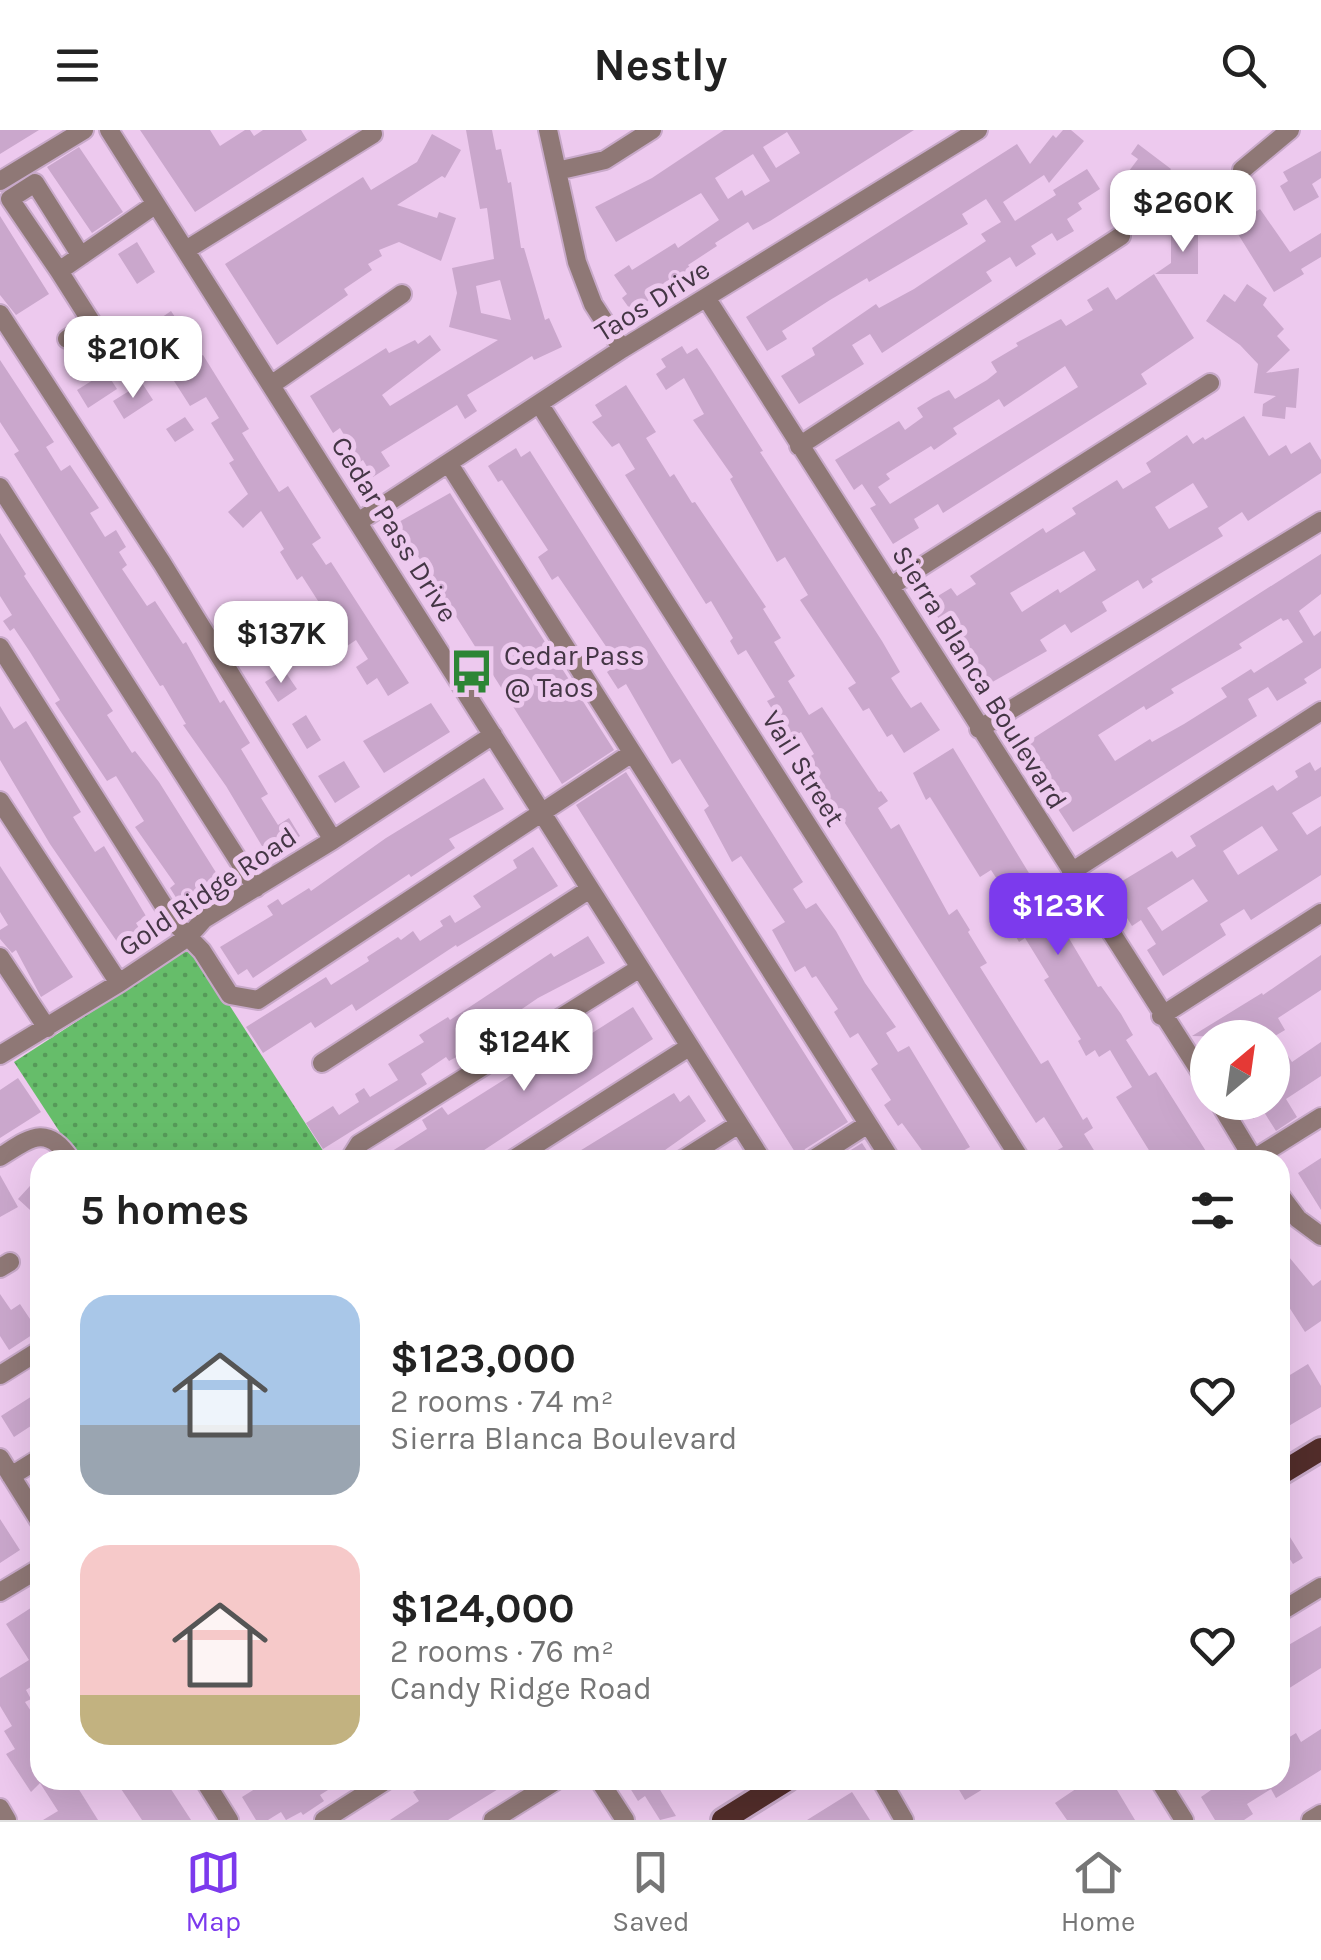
<!DOCTYPE html>
<html lang="en">
<head>
<meta charset="utf-8">
<style>
	:root { --surface:#fff; --page:#f6f6f6; --text:#222; --muted:#767676; --line:#e0e0e0; --accent:#7c3aed }
	body { margin:0; font-family:Karla,sans-serif; background:var(--page); color:var(--text); height:100vh; display:flex; flex-direction:column; font-size:38px; white-space:nowrap }
	* { box-sizing:border-box; margin:0 }
	p { font-size:32px; color:var(--muted) }
	.icon { flex:none; width:55px; height:55px; fill:none; stroke:currentColor; stroke-width:2; stroke-linecap:round; stroke-linejoin:round }
	.map { position:relative; flex:1; overflow:hidden }
	.side { position:absolute; left:30px; top:1020px; width:1260px; height:640px; display:flex; flex-direction:column; background:var(--surface); border-radius:30px; box-shadow:0 10px 40px #0002 }
	.side>* { flex:none }
	.needle { width:65px; rotate:29deg }
	.tools { position:absolute; left:1190px; top:890px; display:grid; gap:20px }
	.tools a { display:grid; place-items:center; width:100px; height:100px; border-radius:50%; background:var(--surface); box-shadow:0 10px 40px #0002; font-size:50px }
	.price { position:absolute; translate:-50% -85px; padding:0 22px; border-radius:20px; background:#fff; color:#222; font-size:32px; line-height:65px; filter:drop-shadow(0 2px 5px #0008) }
	.price::after { content:''; position:absolute; left:50%; top:60px; width:30px; height:22px; margin-left:-15px; background:inherit; clip-path:polygon(0 0,100% 0,50% 100%) }
	.price.on { background:var(--accent); color:#fff }
	ul { padding:0; list-style:none }
	li { display:flex; align-items:center; gap:30px; height:250px; padding:0 50px }
	li span { display:grid; place-items:center; flex:none; width:280px; height:200px; border-radius:30px; color:#555 }
	li>.icon { margin-inline-start:auto }
	span .icon { width:120px; height:120px; fill:#fffc; stroke-width:1 }
	li b { font-size:42px }
	h2 { display:flex; justify-content:space-between; align-items:center; height:120px; padding:0 50px; font-size:42px }
	header { display:flex; justify-content:space-between; align-items:center; height:130px; padding:0 50px; background:var(--surface); font-size:45px; font-weight:700 }
	.tabs { display:flex; justify-content:space-around; align-items:center; height:140px; border-top:2px solid var(--line); background:var(--surface); font-size:28px; color:var(--muted) }
	.tabs a { display:grid; justify-items:center; gap:5px }
	.tabs .on { color:var(--accent) }
	.map>svg:first-child { display:block }
	.park { fill:url(#park-dots) }
	.building { fill:#caa7cc; fill-rule:evenodd }
	.lines { fill:none; stroke-linecap:round; stroke-linejoin:round }
	.minor-casing { stroke:#c8a9c9; stroke-width:22 }
	.major-casing { stroke:#c8a9c9; stroke-width:28 }
	.minor { stroke:#8f7876; stroke-width:18 }
	.major { stroke:#522d2a; stroke-width:22 }
	.labels { text-anchor:middle; stroke-width:10; stroke-linejoin:round; paint-order:stroke }
	.street-label { font-size:28px; fill:#443645; stroke:#edc9ee }
	.poi-label { font-size:28px; fill:#443645; stroke:#edc9ee; text-anchor:start }
</style>
</head>
<body>
<header><svg class="icon" aria-label="menu" viewBox="0 0 24 24"><path d="M4 6h16M4 12h16M4 18h16"/></svg>Nestly<svg class="icon" aria-label="search" viewBox="0 0 24 24"><circle cx="10" cy="10" r="6"/><path d="M15 15l6 6"/></svg></header>
<div class="map">
<svg width="1321" height="1690" viewBox="0 0 1321 1690">
	<defs>
		<pattern id="park-dots" width="8" height="8" patternUnits="userSpaceOnUse" patternTransform="scale(2.5)"><rect width="8" height="8" fill="#66bd6a"/><path d="M2 2h.1M6 6h.1" fill="none" stroke="#569a59" stroke-width="1.8" stroke-linecap="round"/></pattern>
	</defs>
	<rect width="100%" height="100%" fill="#edc9ee"/>
	<path class="park" d="M192,817L329,1030H78L14,932Z"/>
	<path class="building" d="M0,0H39L0,24Z
		M140,0H210L220,16L245,0H250L254,6L263,0H301L307,10L195,82Z
		M466,0H492L496,20L501,19L508,53L511,52L521,118H524L545,190L549,188L562,217L534,230L532,226L467,265L477,281L465,289L457,275L381,322L390,336L373,347L363,330L360,332L340,298L333,303L310,266L386,218L389,223L415,210L418,214L430,205L441,220L382,265L390,276L498,210L449,197L457,163L452,138L494,129L487,78L480,79ZM500,150L511,190L481,183L476,156Z
		M724,0H914L770,91L753,100L748,92L715,113L717,116L688,135L692,140L632,182L622,168L627,164L614,145L629,135L632,140L675,113L678,118L719,90L701,63L616,112L595,77L652,48ZM787,2L800,23L776,38L763,17ZM753,24L770,51L745,66L742,60L728,69L715,48Z
		M1063,0H1071L1084,11L1049,53L1044,45L1003,72L1015,91L1056,65L1053,60L1087,39L1100,59L1078,73L1082,79L1067,89L1074,101L1057,111L1052,103L1031,116L1036,124L1016,137L1010,127L986,142L992,151L882,223L870,204L852,215L864,234L799,274L781,246L815,225L812,218L876,174L879,178L914,159L986,111L981,104L1001,92L986,69L962,84L968,94L869,152L867,148L830,170L782,201L787,209L767,221L746,187L1017,14L1030,34L1053,5L1056,8Z
		M432,4L461,20L445,48L442,46L397,75L437,88L439,82L456,88L441,131L399,112L379,120L382,126L368,134L372,140L344,159L348,165L277,215L225,134L363,47L371,60L417,32Z
		M1138,14L1171,39L1146,74L1120,53L1138,29L1131,24Z
		M79,17L123,82L92,103L47,37Z
		M1321,21V48L1312,54L1319,67L1294,81L1280,56L1288,51L1283,42Z
		M1184,52L1198,79L1164,96L1150,68Z
		M1260,79L1290,122L1321,103V127L1301,139L1304,144L1274,162L1233,96Z
		M0,86L49,164L16,185L0,165Z
		M1171,103H1198V144H1155L1171,133Z
		M137,112L155,142L137,154L118,124Z
		M1154,144L1194,208L1141,244L1147,254L943,383L938,374L914,389L919,398L893,414L870,378L876,375L862,354L854,360L835,330L899,291L905,300L923,287L917,278L933,268L949,260L955,269L987,250L997,242L991,232L1018,216L1016,213L1061,189L1066,196L1093,180L1087,170L1108,157L1116,170ZM1065,236L1078,257L890,374L878,357L890,349L886,344L931,316L934,320L957,304L953,298L999,269L1004,277Z
		M1247,154L1267,168L1263,175L1284,199L1277,206L1290,220L1266,243L1299,238L1296,278L1286,277L1285,289L1262,286L1263,274L1276,266L1254,263L1258,234L1240,215L1206,191L1224,164L1235,172Z
		M171,181L201,226L203,225L249,299L242,303L279,362L288,356L321,408L312,414L326,435L331,432L409,553L388,566L377,548L367,555L356,537L368,529L356,510L347,516L302,446L297,450L280,422L284,419L261,381L243,398L228,382L248,364L229,333L234,330L211,293L219,288L206,267L190,276L142,201Z
		M682,216L687,224L697,218L711,239L763,321L760,322L882,511L900,542L891,548L904,568L911,578L921,572L940,600L904,623L892,604L887,607L869,578L863,581L848,558L856,553L800,470L808,465L785,427L777,432L730,349L733,347L693,290L704,284L684,248L666,260L656,244L666,237L661,229Z
		M0,230L54,312L46,317L61,341L70,335L99,378L90,383L105,407L116,400L126,417L119,422L127,435L122,439L147,476L155,471L183,514L186,512L220,573L224,570L250,613L241,619L268,664L261,668L278,695L289,688L300,706L268,726L226,656L183,595L186,594L163,555L160,556L14,324L19,321L0,292Z
		M106,242L117,259L88,278L77,260Z
		M142,253L153,270L124,289L113,271Z
		M626,255L656,302L646,308L670,347L674,344L692,373L695,372L766,477L763,479L781,508L774,512L795,546L788,551L809,585L822,577L879,662L881,661L888,671L878,678L891,699L899,694L949,785L957,779L970,800L968,802L987,833L980,837L1041,934L1048,930L1083,990L1087,987L1093,998L1084,1004L1100,1030H1059L1054,1022L1063,1017L1044,987L1036,993L822,657L805,630L814,624L801,602L792,608L782,595L767,571L775,567L746,520L738,525L730,511L733,508L711,471L706,474L625,345L635,339L619,313L612,317L592,292L602,286L595,275Z
		M1244,286L1269,326L1286,315L1291,324L1310,312L1321,330V343L1248,391L1242,382L1218,398L1223,406L1151,449L1153,452L1143,459L1138,450L1102,472L1107,481L1071,503L1065,494L1040,510L1047,521L980,559L966,537L971,534L954,504L950,506L928,472L951,458L957,466L976,454L970,446L1043,398L1046,403L1076,384L1072,378L1117,350L1123,359L1151,342L1146,333L1187,305L1193,314L1203,307L1205,310ZM1193,353L1208,377L1169,399L1155,377ZM1084,421L1096,440L1060,463L1058,459L1022,482L1010,463Z
		M185,287L194,300L175,312L166,299Z
		M516,318L521,327L530,321L719,619L803,752L793,759L806,779L816,773L836,801L865,853L896,897L886,903L898,922L909,916L970,1017L961,1022L966,1030H929L902,993L898,996L884,975L891,970L871,939L878,934L858,903L850,908L834,882L838,879L816,846L812,848L805,836L795,842L772,800L785,792L741,726L732,732L704,680L709,676L680,629L672,634L626,554L618,559L607,542L618,534L558,446L552,450L538,427L548,420L502,350L498,352L488,336Z
		M450,363L614,620L562,654L397,393Z
		M0,403L26,444L24,446L113,581L107,585L132,623L135,621L159,652L222,752L182,777L170,758L175,754L135,697L144,691L131,670L116,646L107,651L55,573L60,570L30,522L14,498L10,501L3,491L12,485L0,466Z
		M1321,424V464L1299,481L1314,506L1321,501V538L1304,549L1307,553L1277,571L1268,557L1248,569L1257,586L1073,702L1018,618ZM1281,488L1283,491L1288,489L1303,512L1254,543L1251,539L1221,558L1227,567L1184,594L1152,612L1150,609L1115,631L1098,605L1144,576L1146,580L1174,563L1171,559L1242,518L1239,514Z
		M284,540L297,559L278,572L265,552Z
		M431,573L450,602L384,643L363,611Z
		M0,576L14,599L26,591L81,682L73,687L95,722L104,716L146,786L136,793L142,803L120,816L50,714L0,630Z
		M306,585L321,610L307,619L292,594Z
		M953,618L1049,776L1040,782L1051,801L1061,795L1098,857L1101,856L1121,884L1133,905L1126,910L1149,946L1156,942L1209,1026L1202,1030H1155L1116,967L1132,957L1110,920L1099,927L1095,920L1086,926L1078,911L1081,909L1044,850L1049,847L1025,808L1019,812L1006,789L1012,785L1000,767L1006,763L991,740L980,747L930,667L926,670L913,643Z
		M344,631L360,657L335,673L318,646Z
		M1310,632L1315,641L1321,637V666L1292,683L1307,705L1321,696V745L1251,790L1244,779L1220,794L1226,805L1163,846L1147,820L1156,814L1141,790L1132,796L1109,759L1172,721L1177,728L1196,716L1190,706L1273,655L1277,661L1298,647L1295,641ZM1262,696L1278,720L1238,745L1223,721ZM1193,749L1208,771L1162,801L1147,778Z
		M626,642L848,992L805,1019L800,1030L576,675Z
		M484,648L504,679L449,709L455,718L411,747L409,744L253,848L247,839L238,845L220,817L273,785L267,776L278,769L282,775L309,758L311,761L386,708Z
		M533,717L558,756L457,817L456,815L356,881L352,874L315,898L311,892L263,923L246,897L326,847L331,855L369,831L367,827L398,807L401,810L413,801L420,811L443,796L440,791L450,785L455,793L481,777L473,766L517,738L513,730Z
		M0,736L73,847L41,867L16,820L12,823L0,809V800L8,795L0,782Z
		M588,806L605,833L538,868L500,894L504,900L484,912L449,931L446,927L421,944L427,954L323,1019L306,993L333,976L339,985L359,972L355,964L364,958L370,967L398,950L388,934L424,912L419,905L448,887L450,890L551,823L554,827Z
		M1321,825V860L1278,888L1285,900L1275,906L1292,932L1321,912V946L1286,969L1297,987L1276,1001L1264,982L1253,989L1242,972H1272V908L1192,906L1262,863L1263,865Z
		M633,877L653,909L469,1030H378L427,999L422,990L442,977L448,985L540,927L546,937L570,922L564,912L585,899L589,905Z
		M18,948L41,982L0,1008V960Z
		M674,963L680,972L689,965L706,991L651,1030H565Z
		M862,1013L873,1030H835Z
		M1321,1028V1080L1298,1043Z
		M0,1045L18,1077L0,1087Z
		M40,1045V1089L18,1069Z
		M1289,1127L1313,1156L1321,1150V1191L1305,1202L1280,1163V1135Z
		M0,1164L11,1180L20,1174L38,1201L9,1220L0,1206Z
		M1308,1234L1321,1256V1277L1280,1301V1251Z
		M40,1261V1290L14,1307L1,1286Z
		M0,1389L20,1420L0,1433Z
		M1280,1391L1303,1428L1293,1434L1280,1414Z
		M40,1472V1551L26,1560L31,1569L25,1572L40,1595V1650H90L78,1658L98,1690H43L58,1681L40,1653L31,1662L6,1624L15,1619L4,1601L12,1596L0,1576V1548L29,1530L6,1494Z
		M1321,1496V1538L1280,1564V1520Z
		M1321,1599V1640L1276,1668L1271,1659L1247,1674L1253,1684L1244,1690H1215L1201,1667L1211,1660L1204,1650H1280V1613L1296,1603L1301,1612Z
		M115,1650H165L191,1690H142Z
		M269,1650H344L320,1665L324,1671L303,1685L301,1682L286,1690L281,1682L268,1690H256L242,1667Z
		M435,1650H513L448,1690H390L419,1671L413,1662Z
		M625,1650H654L676,1686L660,1690L645,1666L638,1671Z
		M961,1650H998L965,1670L958,1658L963,1654Z
		M1089,1650H1111L1135,1690H1067L1055,1673Z
		M852,1662L870,1690H807Z"/>
	<g class="lines">
		<defs>
			<path id="minor" d="M109,0L762,1030
				M548,0L577,132L593,174L622,219
				M1242,40L1290,0
				M557,41L605,30L652,0
				M0,51L84,0
				M186,120L373,4
				M81,126L35,53L10,69L59,141L156,74
				M59,141L92,193L67,209
				M707,169L1208,954
				M0,184L162,433L333,710
				M271,255L402,164
				M540,275L1021,1030
				M799,316L1121,106
				M449,334L891,1030
				M0,357L256,758
				M358,392L622,219L978,0
				M891,456L1210,253
				M0,517L174,792L202,821L230,865L258,870L632,623
				M979,599L1321,391
				M0,671L119,853
				M1071,742L1321,581
				M0,827L47,898
				M1161,886L1321,783
				M0,925L119,853L188,807L204,789L333,710L493,605
				M322,933L590,759
				M1219,972L1254,1030
				M0,1027C30,1008 47,993 71,1030
				M349,1030L359,1014L640,838
				M512,1030L689,917
				M682,1030L739,994
				M812,1030L868,994
				M1252,1030L1321,987
				M1280,1065L1298,1089L1321,1106
				M0,1138L10,1132
				M0,1245L40,1220
				M0,1328L40,1392
				M11,1346L40,1328
				M0,1462L40,1438
				M1280,1482L1321,1457
				M204,1650L229,1690
				M599,1650L625,1690
				M881,1650L904,1690
				M1159,1650L1184,1690
				M0,1678L7,1690
				M324,1690L387,1650
				M493,1690L557,1650
				M1311,1690L1321,1684"/>
			<path id="major" d="M1280,1344L1321,1319
				M723,1690L787,1650"/>
		</defs>
		<use href="#minor" class="minor-casing"/>
		<use href="#major" class="major-casing"/>
		<use href="#minor" class="minor"/>
		<use href="#major" class="major"/>
	</g>
	<defs>
		<symbol id="bus-bare" viewBox="-9 -9 18 18"><path d="M-5-6H5V4H4V6H2V4H-2V6H-4V4H-5ZM-3.5-4V0h7V-4ZM-3.5 1.2v1.5H-2V1.2ZM2 1.2v1.5H3.5V1.2Z" fill="#2d8535" stroke="#edc9ee" stroke-width="2.5" paint-order="stroke"/></symbol>
	</defs>
	<g fill-rule="evenodd">
		<use href="#bus-bare" x="440" y="510" width="63" height="63"/>
	</g>
	<g class="labels">
		<g class="street-label">
			<text transform="translate(652 170) rotate(-32)" y="10">Taos Drive</text>
			<text transform="translate(395 399) rotate(58)" y="10">Cedar Pass Drive</text>
			<text transform="translate(980 547) rotate(58)" y="10">Sierra Blanca Boulevard</text>
			<text transform="translate(804 638) rotate(58)" y="10">Vail Street</text>
			<text transform="translate(207 761) rotate(-34)" y="10">Gold Ridge Road</text>
		</g>
		<g class="poi-label">
			<text x="504" y="535">Cedar Pass<tspan x="504" dy="32">@ Taos</tspan></text>
		</g>
	</g>
</svg>
<div class="tools">
<a><svg class="needle" viewBox="-14 -14 28 28"><path d="M0-13l5 13h-10z" fill="#e53935"/><path d="M0 13l5-13h-10z" fill="#767676"/></svg></a>
</div>
<b class="price" style="left:1183px;top:125px">$260K</b>
<b class="price" style="left:133px;top:271px">$210K</b>
<b class="price" style="left:281px;top:556px">$137K</b>
<b class="price on" style="left:1058px;top:828px">$123K</b>
<b class="price" style="left:524px;top:964px">$124K</b>
<section class="side">
<h2>5 homes<svg class="icon" aria-label="filters" viewBox="0 0 24 24"><path d="M4 7h16M4 17h16"/><circle cx="9" cy="7" r="2"/><circle cx="15" cy="17" r="2"/></svg></h2>
<ul>
<li><span style="background:linear-gradient(#a9c7e8 65%,#9aa5b1 0)"><svg class="icon" aria-label="home" viewBox="0 0 24 24"><path d="M3 11l9-7 9 7M6 9v11h12V9"/></svg></span><div><b>$123,000</b><p>2 rooms · 74 m²</p><p>Sierra Blanca Boulevard</p></div><svg class="icon" aria-label="heart" viewBox="0 0 24 24"><path d="M12 20l-8-8c-3-5 5-10 8-4 3-6 11-1 8 4z"/></svg></li>
<li><span style="background:linear-gradient(#f6c9c9 75%,#c2b280 0)"><svg class="icon" aria-label="home" viewBox="0 0 24 24"><path d="M3 11l9-7 9 7M6 9v11h12V9"/></svg></span><div><b>$124,000</b><p>2 rooms · 76 m²</p><p>Candy Ridge Road</p></div><svg class="icon" aria-label="heart" viewBox="0 0 24 24"><path d="M12 20l-8-8c-3-5 5-10 8-4 3-6 11-1 8 4z"/></svg></li>
</ul>
</section>
</div>
<nav class="tabs">
<a class="on"><svg class="icon" aria-label="map" viewBox="0 0 24 24"><path d="M3 6l6-2 6 2 6-2v14l-6 2-6-2-6 2zM9 4v14M15 6v14"/></svg>Map</a>
<a><svg class="icon" aria-label="saved" viewBox="0 0 24 24"><path d="M7 4h10v16l-5-4-5 4z"/></svg>Saved</a>
<a><svg class="icon" aria-label="home" viewBox="0 0 24 24"><path d="M3 11l9-7 9 7M6 9v11h12V9"/></svg>Home</a>
</nav>
</body>
</html>
